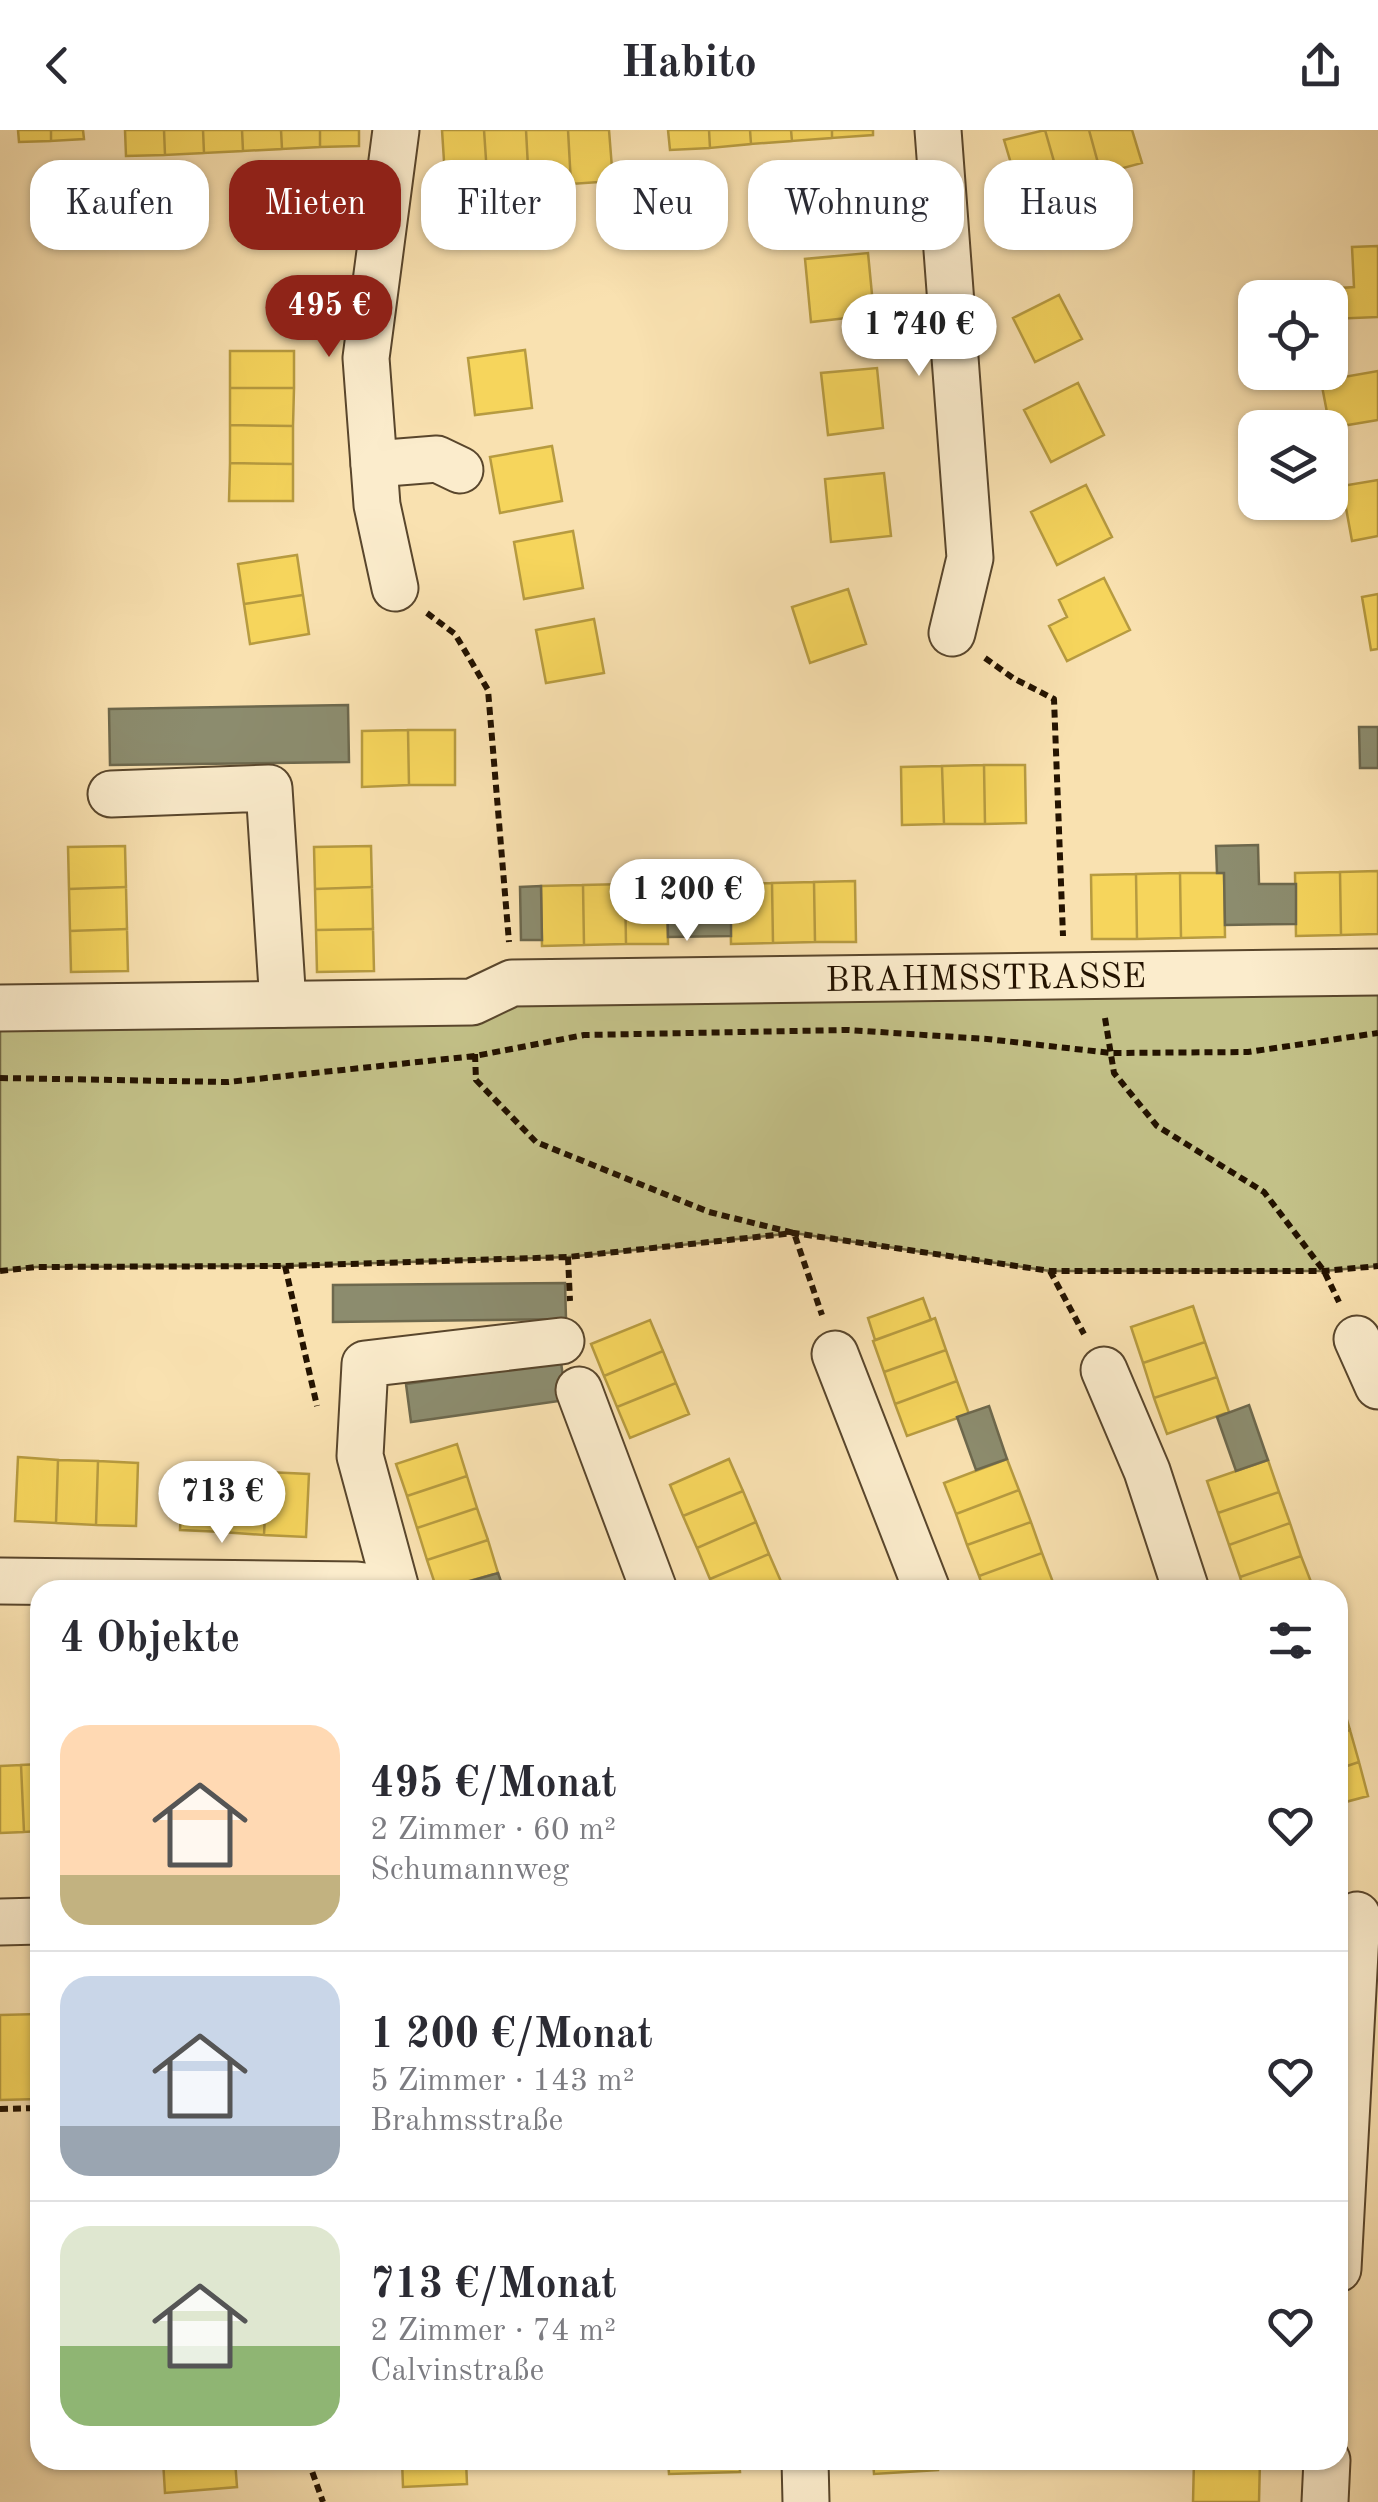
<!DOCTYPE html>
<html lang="de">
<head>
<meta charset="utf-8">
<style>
	:root { --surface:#fff; --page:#f7f7f7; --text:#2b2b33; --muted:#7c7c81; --line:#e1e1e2; --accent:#8f2418 }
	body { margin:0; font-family:"Old Standard TT",serif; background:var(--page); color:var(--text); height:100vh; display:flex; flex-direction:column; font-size:38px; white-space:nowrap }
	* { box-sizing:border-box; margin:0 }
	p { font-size:32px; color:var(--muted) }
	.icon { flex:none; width:55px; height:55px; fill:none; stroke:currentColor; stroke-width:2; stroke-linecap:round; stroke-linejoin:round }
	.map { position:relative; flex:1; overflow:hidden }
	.panel { position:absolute; left:30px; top:1450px; width:1318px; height:890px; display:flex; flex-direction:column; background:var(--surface); border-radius:30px; box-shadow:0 2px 8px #0004 }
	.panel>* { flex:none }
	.top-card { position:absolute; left:30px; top:30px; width:1320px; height:90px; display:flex; gap:20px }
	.controls { position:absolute; left:1238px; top:150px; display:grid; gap:20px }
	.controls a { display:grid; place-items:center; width:110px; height:110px; border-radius:20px; background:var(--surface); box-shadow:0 2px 8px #0004; font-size:50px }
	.price { position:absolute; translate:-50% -85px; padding:0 22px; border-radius:35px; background:#fff; color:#222; font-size:32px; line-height:65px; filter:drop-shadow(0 2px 5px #0008) }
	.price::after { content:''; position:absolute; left:50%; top:60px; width:30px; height:22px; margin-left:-15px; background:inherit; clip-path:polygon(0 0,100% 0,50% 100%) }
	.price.on { background:var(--accent); color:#fff }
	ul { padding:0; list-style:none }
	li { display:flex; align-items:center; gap:30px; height:250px; padding:0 30px }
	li+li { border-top:2px solid var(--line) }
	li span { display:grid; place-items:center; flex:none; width:280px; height:200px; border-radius:30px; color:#555 }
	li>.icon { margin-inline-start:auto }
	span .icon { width:120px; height:120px; fill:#fffc; stroke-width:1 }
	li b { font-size:42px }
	h2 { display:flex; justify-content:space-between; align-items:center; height:120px; padding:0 30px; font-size:42px }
	.chip { padding:0 35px; border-radius:30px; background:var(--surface); box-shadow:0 2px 8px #0004; font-size:35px; line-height:90px }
	.chip.on { background:var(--accent); color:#fff }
	header { display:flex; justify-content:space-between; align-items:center; height:130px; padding:0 30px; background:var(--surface); font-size:45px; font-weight:700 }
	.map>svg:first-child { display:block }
	.green { fill:#c3c188; stroke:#746a44; stroke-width:2.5 }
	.homes { fill:#f6d55c; stroke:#b79b40; stroke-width:2.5 }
	.industry { fill:#8c8c6e; stroke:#6d684d; stroke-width:2.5 }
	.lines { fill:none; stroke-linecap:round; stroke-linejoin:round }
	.minor-casing { stroke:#59462c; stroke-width:49 }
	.path { stroke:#241300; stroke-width:6; stroke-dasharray:8 5; stroke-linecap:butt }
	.minor { stroke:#fbeccc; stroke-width:45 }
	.labels { text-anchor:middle; stroke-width:10; stroke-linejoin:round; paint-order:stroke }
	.street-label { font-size:35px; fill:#241300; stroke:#fbeccc }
</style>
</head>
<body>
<header><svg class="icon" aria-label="back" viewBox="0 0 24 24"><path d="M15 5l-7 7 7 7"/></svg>Habito<svg class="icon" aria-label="share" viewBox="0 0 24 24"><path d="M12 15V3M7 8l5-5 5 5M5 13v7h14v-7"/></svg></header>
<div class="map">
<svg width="1378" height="2372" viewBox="0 0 1378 2372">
	<rect width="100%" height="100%" fill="#f9e1b0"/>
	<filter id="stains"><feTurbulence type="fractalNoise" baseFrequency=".002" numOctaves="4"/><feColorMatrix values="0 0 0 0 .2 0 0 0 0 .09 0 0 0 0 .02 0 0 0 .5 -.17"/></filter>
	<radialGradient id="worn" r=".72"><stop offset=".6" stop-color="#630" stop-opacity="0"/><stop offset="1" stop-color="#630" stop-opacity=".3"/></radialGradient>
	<path class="green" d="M1378,842V1136L1324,1141H1050L794,1103L568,1127L285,1136L36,1137L0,1141V878Z"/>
	<path class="homes" d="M18,0H51V11L19,12Z
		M51,0H83L84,9L51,11Z
		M125,0H164L165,25L126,26Z
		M164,0H203L204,23L165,25Z
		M203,0H242L243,21L204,23Z
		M242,0H281L282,19L243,21Z
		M281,0H320V17L282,19Z
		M320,0H359V16L320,17Z
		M442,0H484L488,59L446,62Z
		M484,0H526L529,56L488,59Z
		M526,0H568L571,54L529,56Z
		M568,0H609L613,51L571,54Z
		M668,0H709L710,18L670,20Z
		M709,0H750L751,14L710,18Z
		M750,0H791L792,11L751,14Z
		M791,0H832V8L792,11Z
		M832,0H873V5L832,8Z
		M1045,0H1089L1101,44L1061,56Z
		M1045,0L1061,56L1021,67L1004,10Z
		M1089,0H1132L1142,33L1101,44Z
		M1378,116V187L1330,189V168H1325V159L1354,157L1352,117Z
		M868,123L874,185L811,192L805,129Z
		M1059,165L1082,209L1035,232L1013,188Z
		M525,220L532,278L475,285L468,228Z
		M230,221H294V258H230Z
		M877,238L883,298L828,305L821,243Z
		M1378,241V290L1330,298L1321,251Z
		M1078,253L1104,305L1051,332L1024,280Z
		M230,258H294L293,296L230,295Z
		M230,295L293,296V334L230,333Z
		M552,316L562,371L500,383L490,327Z
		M230,333L293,334V371H229Z
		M884,343L891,406L831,412L825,349Z
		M1378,350V406L1352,411L1342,356Z
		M1086,355L1112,407L1057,435L1031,382Z
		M573,401L583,458L524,469L514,412Z
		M297,425L303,465L244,474L238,434Z
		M1104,448L1130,500L1067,531L1049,496L1067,487L1059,470Z
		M848,459L866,514L810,533L792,477Z
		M1378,464V519L1371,520L1362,467Z
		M303,465L309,504L250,514L244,474Z
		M594,489L604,543L546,553L536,500Z
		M408,600L409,655L362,657V601Z
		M408,600H455V655H409Z
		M984,635L985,694H944L942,636Z
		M984,635H1025L1026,693L985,694Z
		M942,636L944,694L902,695L901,637Z
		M125,716L126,757L69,759L68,717Z
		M371,716L372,757L315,759L314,717Z
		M1378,741V804L1341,805L1340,742Z
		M1340,742L1341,805L1296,806L1295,743Z
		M1180,743L1181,808L1137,809L1136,744Z
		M1180,743H1224L1225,807L1181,808Z
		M1136,744L1137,809H1092L1091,745Z
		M855,751L856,812H815L814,752Z
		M814,752L815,812L773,813L772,753Z
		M667,753L668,814H626L625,754Z
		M772,753L773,813L731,814L730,754Z
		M625,754L626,814L584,815L583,755Z
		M583,755L584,815L542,816L541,756Z
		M126,757L127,799L70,801L69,759Z
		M372,757L373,799L316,800L315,759Z
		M127,799L128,841L71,842L70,801Z
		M373,799L374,841L317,842L316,800Z
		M923,1168L931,1190L875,1210L868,1188Z
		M1193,1176L1205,1212L1143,1233L1131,1197Z
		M935,1188L946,1220L884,1242L873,1211Z
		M650,1190L663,1221L604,1246L591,1214Z
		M1205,1212L1217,1247L1154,1268L1143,1233Z
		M946,1220L957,1251L895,1274L884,1242Z
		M663,1221L676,1253L617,1277L604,1246Z
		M1217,1247L1229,1282L1167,1304L1154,1268Z
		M957,1251L969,1284L907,1306L895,1274Z
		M676,1253L689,1284L630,1308L617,1277Z
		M457,1314L467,1346L407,1366L396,1334Z
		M18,1327L58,1330L56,1393L15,1391Z
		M729,1329L743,1361L683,1386L670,1355Z
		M1007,1329L1019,1360L956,1384L944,1353Z
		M58,1330L98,1331L96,1395L56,1393Z
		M1268,1330L1279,1362L1218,1383L1207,1351Z
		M98,1331L138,1333L136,1396L96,1395Z
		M183,1337L225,1339L222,1402L180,1400Z
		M225,1339L267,1342L264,1405L222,1402Z
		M267,1342L309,1344L306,1407L264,1405Z
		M467,1346L477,1378L417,1398L407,1366Z
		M1019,1360L1031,1392L967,1415L956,1384Z
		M743,1361L756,1392L697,1418L683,1386Z
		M1279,1362L1290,1393L1229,1415L1218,1383Z
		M477,1378L488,1410L427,1430L417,1398Z
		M756,1392L769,1424L710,1449L697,1418Z
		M1031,1392L1042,1423L979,1446L967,1415Z
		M1290,1393L1301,1426L1240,1447L1229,1415Z
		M488,1410L498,1443L437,1460L427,1430Z
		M1042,1423L1054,1455L1040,1460H984L979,1446Z
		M769,1424L783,1456L772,1460H714L710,1449Z
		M1301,1426L1313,1457L1305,1460H1244L1240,1447Z
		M1340,1566L1350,1600L1338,1603V1567Z
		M1350,1600L1359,1632L1338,1639V1603Z
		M1359,1632L1368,1666L1338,1674V1639Z
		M40,1634V1701L24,1702L21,1635Z
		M21,1635L24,1702L0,1703V1636Z
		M40,1884V1969L0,1970V1885Z
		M163,2330H235L237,2357L165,2363Z
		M402,2330H466L467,2354L403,2357Z
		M668,2330H739L740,2342L669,2344Z
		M873,2330H938V2340L874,2344Z
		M1194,2330H1260L1259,2372H1193Z"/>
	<path class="industry" d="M348,575L349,632L110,635L109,579Z
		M1359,597H1378V638H1360Z
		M1258,715L1259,754H1296V794L1225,795L1224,743H1217L1216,716Z
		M541,756L542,810H521L520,757Z
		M731,764V806L668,807L667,765Z
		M565,1153L566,1189L333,1192V1155Z
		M561,1232L566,1270L411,1292L406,1254Z
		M1249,1275L1268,1330L1236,1341L1217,1287Z
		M989,1276L1007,1329L976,1340L957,1287Z
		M498,1443L504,1460H465L463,1453Z"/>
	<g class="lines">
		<defs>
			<g id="minor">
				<path d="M938,0L970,428L952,503"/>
				<path d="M374,334L437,329L460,340"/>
				<path d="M395,458L377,375L366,228L396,0"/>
				<path d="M111,664L269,658L283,874"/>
				<path id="s1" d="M0,878L472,872L512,853L1378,842"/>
				<path d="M1357,1209L1378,1256"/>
				<path d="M835,1224L927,1460"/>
				<path d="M1104,1240L1147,1341L1186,1460"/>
				<path d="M579,1260L654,1460"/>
				<path d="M0,1451L357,1455L396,1460"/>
				<path d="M396,1459L360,1326L365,1234L561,1211"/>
				<path d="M0,1792L40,1791"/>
				<path d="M1338,2139L1357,1785"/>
				<path d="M805,2330L806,2372"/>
				<path d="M1325,2372L1327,2330"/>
			</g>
		</defs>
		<use href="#minor" class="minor-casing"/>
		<path class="path" d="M427,483L455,504L488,560L509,812
			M985,528L1013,548L1054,569L1063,806
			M1105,888L1114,943L1157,996L1264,1062L1324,1141L1339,1172
			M475,924L476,950L536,1012L709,1082L794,1103L822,1185
			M0,948L228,952L475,926L584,905L848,900L987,909L1111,923L1248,922L1378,903
			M568,1127L570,1171
			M285,1136L317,1276
			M0,1141L36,1137L285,1136L568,1127L794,1103L1050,1141H1324L1378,1136
			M1050,1141L1084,1204
			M0,1979L40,1978
			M308,2330L323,2372"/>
		<use href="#minor" class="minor"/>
	</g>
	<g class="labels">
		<g class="street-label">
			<text dy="12" stroke="none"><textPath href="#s1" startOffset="990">BRAHMSSTRASSE</textPath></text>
		</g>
	</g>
	<rect width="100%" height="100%" filter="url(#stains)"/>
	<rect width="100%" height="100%" fill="url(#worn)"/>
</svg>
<div class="controls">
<a><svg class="icon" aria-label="locate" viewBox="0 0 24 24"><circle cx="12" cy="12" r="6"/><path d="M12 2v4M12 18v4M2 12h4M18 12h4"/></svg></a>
<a><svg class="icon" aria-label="layers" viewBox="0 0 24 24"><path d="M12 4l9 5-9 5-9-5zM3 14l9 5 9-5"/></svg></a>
</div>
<b class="price on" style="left:329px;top:230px">495 €</b>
<b class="price" style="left:919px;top:249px">1 740 €</b>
<b class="price" style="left:687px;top:814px">1 200 €</b>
<b class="price" style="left:222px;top:1416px">713 €</b>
<div class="top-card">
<a class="chip">Kaufen</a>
<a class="chip on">Mieten</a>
<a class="chip">Filter</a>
<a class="chip">Neu</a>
<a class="chip">Wohnung</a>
<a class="chip">Haus</a>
</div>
<section class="panel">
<h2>4 Objekte<svg class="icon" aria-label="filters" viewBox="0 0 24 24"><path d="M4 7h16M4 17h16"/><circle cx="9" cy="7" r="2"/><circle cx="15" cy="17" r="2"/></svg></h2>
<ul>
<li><span style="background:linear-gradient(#ffd9b3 75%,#c2b280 0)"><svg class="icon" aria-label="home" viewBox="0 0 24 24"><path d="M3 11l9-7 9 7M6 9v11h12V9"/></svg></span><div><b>495 €/Monat</b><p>2 Zimmer · 60 m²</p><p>Schumannweg</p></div><svg class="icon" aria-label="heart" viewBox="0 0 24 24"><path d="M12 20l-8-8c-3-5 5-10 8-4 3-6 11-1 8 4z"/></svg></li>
<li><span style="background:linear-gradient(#c9d6e8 75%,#9aa5b1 0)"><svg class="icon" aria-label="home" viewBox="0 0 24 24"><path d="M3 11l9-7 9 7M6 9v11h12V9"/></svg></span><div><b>1 200 €/Monat</b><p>5 Zimmer · 143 m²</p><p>Brahmsstraße</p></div><svg class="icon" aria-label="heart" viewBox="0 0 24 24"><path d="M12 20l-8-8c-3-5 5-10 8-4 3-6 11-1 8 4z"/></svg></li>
<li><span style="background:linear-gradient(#dfe7d0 60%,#8fb573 0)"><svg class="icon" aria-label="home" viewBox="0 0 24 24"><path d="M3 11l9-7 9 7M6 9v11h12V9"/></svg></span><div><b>713 €/Monat</b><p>2 Zimmer · 74 m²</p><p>Calvinstraße</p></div><svg class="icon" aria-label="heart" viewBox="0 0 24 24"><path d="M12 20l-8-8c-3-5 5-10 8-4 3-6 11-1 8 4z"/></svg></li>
</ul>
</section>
</div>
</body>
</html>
